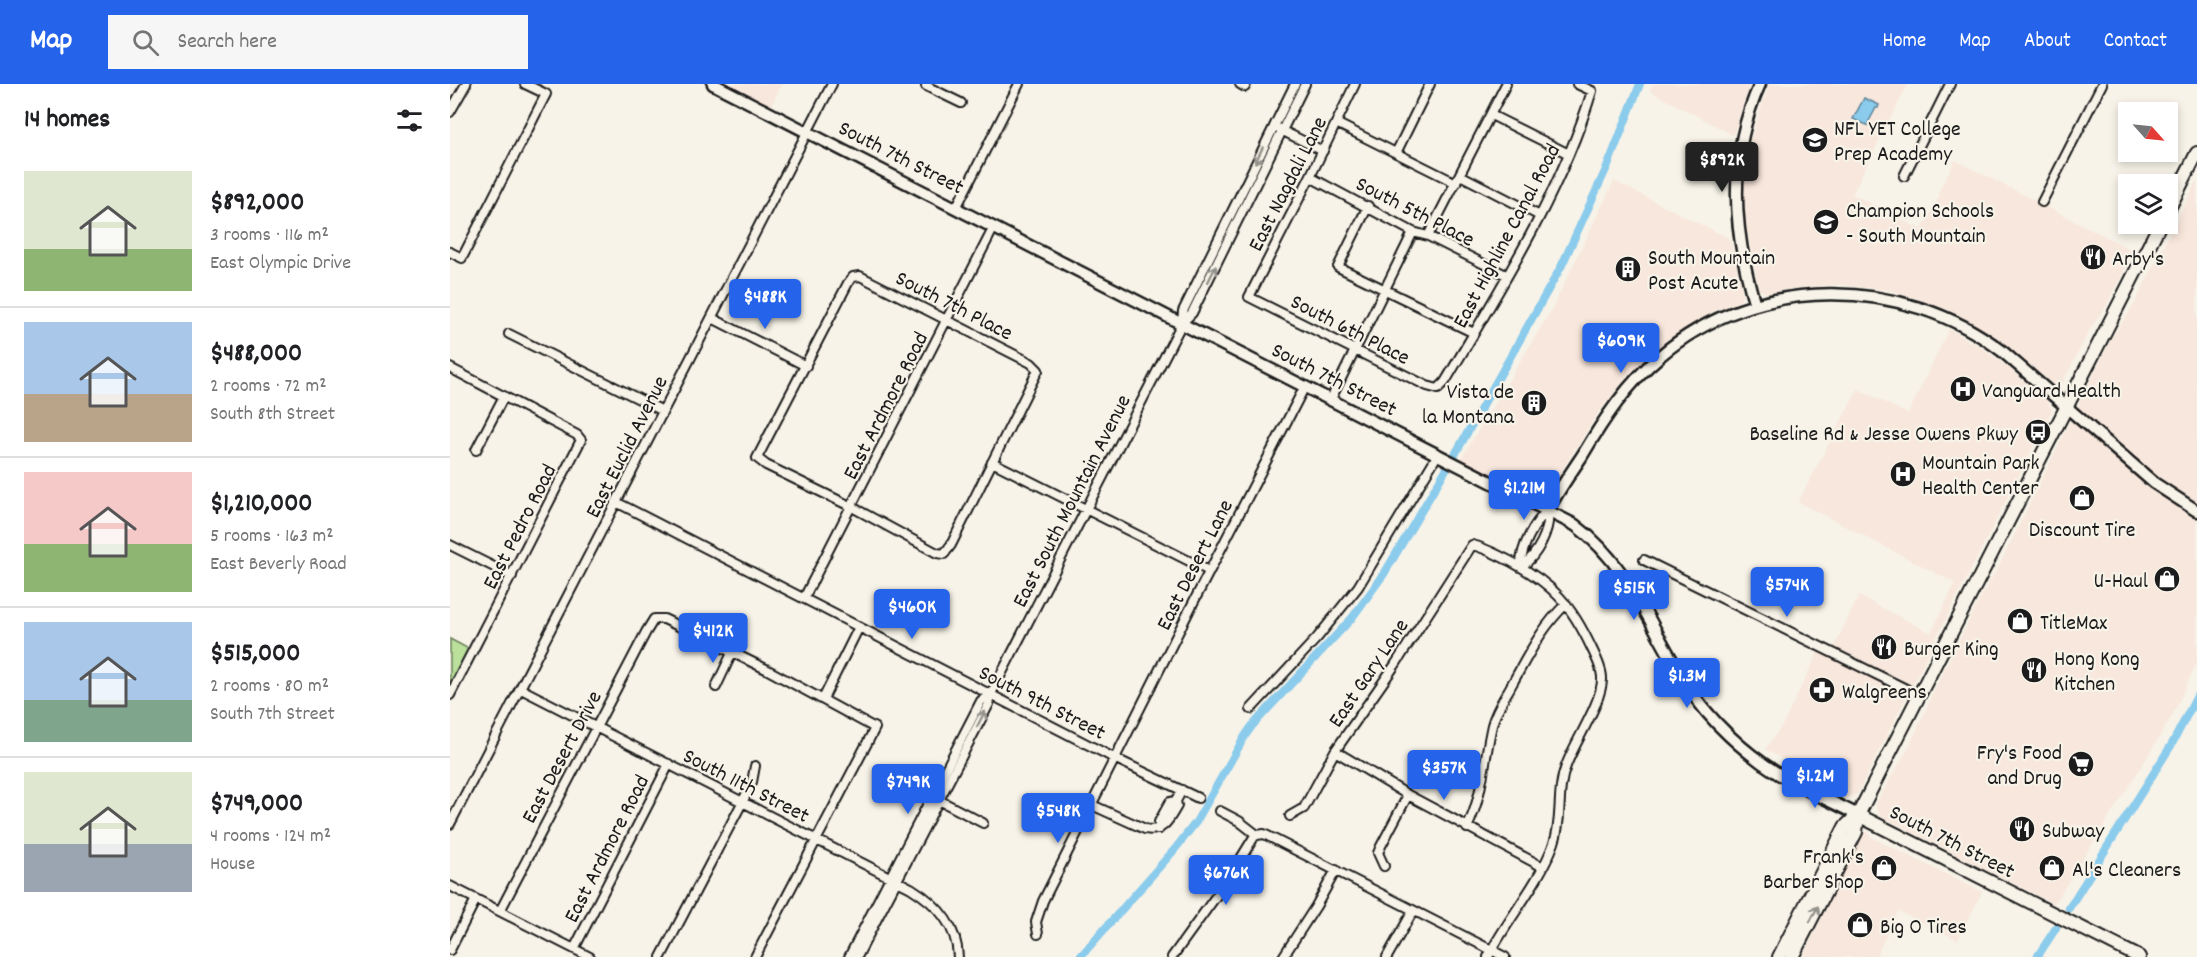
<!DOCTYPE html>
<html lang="en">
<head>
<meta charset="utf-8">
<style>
	:root { --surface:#fff; --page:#f6f6f6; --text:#202124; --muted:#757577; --line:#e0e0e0; --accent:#2563eb }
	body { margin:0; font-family:Dekko,sans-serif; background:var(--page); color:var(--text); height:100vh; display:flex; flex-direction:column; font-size:22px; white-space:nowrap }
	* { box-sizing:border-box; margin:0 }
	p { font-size:20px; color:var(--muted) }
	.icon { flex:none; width:33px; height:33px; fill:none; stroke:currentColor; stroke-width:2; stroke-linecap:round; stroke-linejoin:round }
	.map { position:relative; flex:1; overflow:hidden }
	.details { display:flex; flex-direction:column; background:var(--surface); width:450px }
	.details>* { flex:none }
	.needle { width:39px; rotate:117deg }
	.controls { position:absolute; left:1668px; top:18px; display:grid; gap:12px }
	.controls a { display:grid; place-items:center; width:60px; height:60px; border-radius:0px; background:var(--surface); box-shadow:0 3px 9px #0003; font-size:30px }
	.price { position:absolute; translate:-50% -51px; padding:0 14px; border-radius:6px; background:var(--accent); color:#fff; font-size:20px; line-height:39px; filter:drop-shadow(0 2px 3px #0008) }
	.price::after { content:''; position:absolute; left:50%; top:36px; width:18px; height:14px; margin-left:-9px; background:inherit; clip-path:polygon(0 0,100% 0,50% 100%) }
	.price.selected { background:#222; color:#fff }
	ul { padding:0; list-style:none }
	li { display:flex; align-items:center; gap:18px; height:150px; padding:0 24px }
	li+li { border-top:2px solid var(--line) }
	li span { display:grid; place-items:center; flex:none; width:168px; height:120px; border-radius:0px; color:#555 }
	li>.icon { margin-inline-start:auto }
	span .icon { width:72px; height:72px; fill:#fffc; stroke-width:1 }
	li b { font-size:26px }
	h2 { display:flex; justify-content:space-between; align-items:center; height:72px; padding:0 24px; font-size:26px }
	header { display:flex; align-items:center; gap:36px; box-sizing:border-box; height:84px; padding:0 30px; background:var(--accent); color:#fff }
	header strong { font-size:28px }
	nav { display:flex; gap:33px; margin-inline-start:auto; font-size:21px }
	.search { width:420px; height:54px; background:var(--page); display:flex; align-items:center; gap:15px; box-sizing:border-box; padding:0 21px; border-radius:0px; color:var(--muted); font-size:22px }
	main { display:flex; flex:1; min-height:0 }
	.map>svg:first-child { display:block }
	.built { fill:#f8e7dc }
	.green { fill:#bae09b; stroke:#6b7e5c; stroke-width:1.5 }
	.water { fill:#8bcbec; stroke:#5f8599; stroke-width:1.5 }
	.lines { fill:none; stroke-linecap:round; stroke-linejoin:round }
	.canal { stroke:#8bcbec; stroke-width:8 }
	.street-casing { stroke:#1c1c1c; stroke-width:12 }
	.secondary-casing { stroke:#1c1c1c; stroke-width:15 }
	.primary-casing { stroke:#1c1c1c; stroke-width:16 }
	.street { stroke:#f7f3e8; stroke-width:8 }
	.secondary { stroke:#f7f3e8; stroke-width:10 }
	.primary { stroke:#f7f3e8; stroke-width:12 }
	.oneway { stroke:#94928c }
	.labels { text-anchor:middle; stroke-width:4.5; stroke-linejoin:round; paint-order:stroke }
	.poi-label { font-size:22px; fill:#1c1c1c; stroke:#f7f3e8; text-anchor:start }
	.street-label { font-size:22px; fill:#1c1c1c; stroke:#f7f3e8 }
</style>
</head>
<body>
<header>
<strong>Map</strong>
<div class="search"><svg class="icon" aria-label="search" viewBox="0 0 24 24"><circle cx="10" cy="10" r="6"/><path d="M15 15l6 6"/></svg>Search here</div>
<nav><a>Home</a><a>Map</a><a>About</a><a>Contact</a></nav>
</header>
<main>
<section class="details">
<h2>14 homes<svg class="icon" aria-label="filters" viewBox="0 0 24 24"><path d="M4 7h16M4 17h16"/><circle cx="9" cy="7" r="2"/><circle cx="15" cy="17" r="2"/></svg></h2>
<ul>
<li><span style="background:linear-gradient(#dfe7d0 65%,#8fb573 0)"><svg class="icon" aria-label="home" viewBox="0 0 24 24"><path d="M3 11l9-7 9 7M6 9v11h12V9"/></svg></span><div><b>$892,000</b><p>3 rooms · 116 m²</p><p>East Olympic Drive</p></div></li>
<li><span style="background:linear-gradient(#a9c7e8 60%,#b9a48a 0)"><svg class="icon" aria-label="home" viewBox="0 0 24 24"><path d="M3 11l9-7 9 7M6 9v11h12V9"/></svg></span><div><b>$488,000</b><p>2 rooms · 72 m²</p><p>South 8th Street</p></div></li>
<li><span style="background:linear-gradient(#f6c9c9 60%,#8fb573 0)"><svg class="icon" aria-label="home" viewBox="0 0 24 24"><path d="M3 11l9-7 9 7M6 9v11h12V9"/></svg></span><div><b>$1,210,000</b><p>5 rooms · 163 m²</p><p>East Beverly Road</p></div></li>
<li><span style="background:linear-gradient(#a9c7e8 65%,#7fa58c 0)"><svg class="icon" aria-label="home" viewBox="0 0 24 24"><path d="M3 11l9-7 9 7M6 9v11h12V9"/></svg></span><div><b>$515,000</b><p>2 rooms · 80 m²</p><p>South 7th Street</p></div></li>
<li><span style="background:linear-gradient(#dfe7d0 60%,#9aa5b1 0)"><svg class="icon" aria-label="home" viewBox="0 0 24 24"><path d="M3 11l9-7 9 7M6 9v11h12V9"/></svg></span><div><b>$749,000</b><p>4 rooms · 124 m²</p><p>House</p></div></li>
</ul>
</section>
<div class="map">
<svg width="1747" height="873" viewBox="0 0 1747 873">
	<rect width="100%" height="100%" fill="#f7f3e8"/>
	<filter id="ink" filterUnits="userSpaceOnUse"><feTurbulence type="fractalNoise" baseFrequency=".0167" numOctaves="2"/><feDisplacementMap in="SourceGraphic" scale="12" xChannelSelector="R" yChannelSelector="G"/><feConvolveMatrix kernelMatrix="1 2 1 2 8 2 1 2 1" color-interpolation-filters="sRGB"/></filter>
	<g filter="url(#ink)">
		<path class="built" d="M279,0H332L321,22Z
			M1202,0H1300L1283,51L1200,7Z
			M1319,0H1458L1402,110L1472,146L1490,111L1488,109L1505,76L1684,167L1656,222L1640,245L1613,298L1610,301H1604L1544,251L1501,227L1469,215L1438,206L1390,201L1352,203L1317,209L1309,206L1294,130V106L1301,54Z
			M1747,96V578L1723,630L1698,672L1604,820L1431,732L1426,724V719L1456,668L1473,633L1482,610L1534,507L1550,480L1662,253L1684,221Z
			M1164,97L1280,155L1293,211L1289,217L1264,227L1222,252L1178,291L1146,332L1098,408L1092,413H1086L1011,375L1102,225Z
			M1499,245L1532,264L1559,284L1598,319L1602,326L1407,710L1396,714L1371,697L1315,665L1332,642L1369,567L1380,571L1409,512L1481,549L1505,499L1348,418L1408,305L1458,330Z
			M1413,748H1418L1421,753L1532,808L1508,856L1448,827L1426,873H1353Z"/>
		<path class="green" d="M0,555L19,565L0,602Z"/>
		<path class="water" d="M1414,14L1429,21L1428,24H1426L1418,39L1419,42L1403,35Z"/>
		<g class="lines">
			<path class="canal" d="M1003,374L1111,183L1158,81L1190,0
				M1619,824L1722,660L1747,612
				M630,873L725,765L746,738L795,652L802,642L902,534L934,490L998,382
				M1587,873L1606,844"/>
			<defs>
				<path id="street" d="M477,0L476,2L511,19
					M790,0L795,3L796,0
					M905,0L860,93L799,213L977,302L988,305L995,298C1050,205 1110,111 1142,7L1127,0
					M0,28L16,0
					M1041,31L1119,70
					M886,39L1006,99
					M829,45L873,67
					M946,69L980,0
					M1010,91L1090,132
					M1454,92L1500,0
					M860,93L963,148L978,152L1056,191
					M1592,118L1652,0
					M918,122L888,183L1024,249
					M506,124L569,0
					M978,152L1056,0
					M0,168L12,174L96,10L75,0
					M410,192L581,279L588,286L501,461L494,470L487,469L402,423L316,381L307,374L398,199L403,193Z
					M262,234L356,282
					M732,239L733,227L845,0
					M59,250L213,327
					M0,284L127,351L131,356L0,611
					M881,315L963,148
					M26,366L54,312
					M542,378L759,487
					M166,418L664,674L748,714
					M0,461L62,492
					M1194,476L1456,605L1468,613
					M1071,483C1087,472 1101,446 1098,426
					M1071,483C1070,464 1084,439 1098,426
					M354,514L544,143
					M266,603L282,569
					M71,605L461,804C487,820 507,841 508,873
					M373,615L409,543
					M801,625L867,554L908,503L988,370
					M885,667L958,711L1093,783
					M487,715L533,739
					M642,721L695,745C713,749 719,736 727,722L726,717L732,706
					M770,727L789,737L807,751L814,750L1055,873
					M840,732L854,724L885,667L945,581L1022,461C1036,464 1047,471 1060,477C1103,500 1121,520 1142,565C1146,573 1152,585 1152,594C1153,617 1124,659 1116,682C1106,707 1113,735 1104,759C1089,800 1058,834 1038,873
					M0,740L382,0
					M1017,744C1033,711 1034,676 1042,641C1046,626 1055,613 1062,600C1079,570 1091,544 1116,520
					M709,745V738L720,718L726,717
					M934,782L928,769L931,762L958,711
					M0,802L140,873
					M50,827L196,548L204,535H214L316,585L425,644L305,873
					M588,850L586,838L593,817L743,519L855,302
					M124,865L219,680
					M0,866L26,815
					M211,873L293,717L302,698L305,682
					M399,873L531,617L541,610
					M407,873L539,620L541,610L732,239L742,229L855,0
					M722,873L777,797L804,753L807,751
					M833,873L866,822L886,786
					M937,873L963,827"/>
				<path id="secondary" d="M263,0L1125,441C1181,482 1202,548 1239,604C1260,637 1294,668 1327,689C1353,705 1381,717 1408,731
					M1305,221C1283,147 1277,72 1310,0
					M1098,426C1108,407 1120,390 1132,372C1154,335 1177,300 1210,272C1306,190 1453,191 1552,267L1704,399L1747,427"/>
				<path id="primary" d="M1718,126L1747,69
					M1408,731L1689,873
					M1329,873L1395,743L1408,731L1710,140
					M1342,873L1406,748L1408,731"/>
			</defs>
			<use href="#street" class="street-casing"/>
			<use href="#secondary" class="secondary-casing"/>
			<use href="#primary" class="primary-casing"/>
			<use href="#street" class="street"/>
			<use href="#secondary" class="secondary"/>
			<use href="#primary" class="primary"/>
		</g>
		<defs><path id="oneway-shaft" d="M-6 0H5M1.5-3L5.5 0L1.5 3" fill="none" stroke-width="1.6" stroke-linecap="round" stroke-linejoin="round" transform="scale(1.5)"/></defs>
		<g class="oneway">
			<use href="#oneway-shaft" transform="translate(809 71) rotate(116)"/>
			<use href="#oneway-shaft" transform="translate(762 190) rotate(-64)"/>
			<use href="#oneway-shaft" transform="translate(531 635) rotate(-63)"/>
			<use href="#oneway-shaft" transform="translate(1364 830) rotate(-63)"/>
		</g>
	</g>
	<defs>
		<symbol id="school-disc" viewBox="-11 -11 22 22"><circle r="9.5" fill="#1c1c1c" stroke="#f7f3e8"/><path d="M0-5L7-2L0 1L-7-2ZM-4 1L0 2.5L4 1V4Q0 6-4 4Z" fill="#fff"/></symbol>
		<symbol id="restaurant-disc" viewBox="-11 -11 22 22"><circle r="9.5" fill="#1c1c1c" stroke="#f7f3e8"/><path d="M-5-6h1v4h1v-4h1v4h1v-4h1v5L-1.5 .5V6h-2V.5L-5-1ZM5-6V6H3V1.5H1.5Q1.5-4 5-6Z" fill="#fff"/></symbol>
		<symbol id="building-disc" viewBox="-11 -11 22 22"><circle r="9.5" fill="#1c1c1c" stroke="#f7f3e8"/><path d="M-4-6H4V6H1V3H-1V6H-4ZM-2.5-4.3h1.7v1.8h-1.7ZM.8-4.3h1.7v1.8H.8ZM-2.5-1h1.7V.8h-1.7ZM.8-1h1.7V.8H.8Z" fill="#fff"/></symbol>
		<symbol id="hospital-disc" viewBox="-11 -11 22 22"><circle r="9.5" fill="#1c1c1c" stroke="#f7f3e8"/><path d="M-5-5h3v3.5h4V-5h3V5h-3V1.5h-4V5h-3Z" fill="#fff"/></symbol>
		<symbol id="bus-disc" viewBox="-11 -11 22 22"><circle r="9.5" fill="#1c1c1c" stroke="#f7f3e8"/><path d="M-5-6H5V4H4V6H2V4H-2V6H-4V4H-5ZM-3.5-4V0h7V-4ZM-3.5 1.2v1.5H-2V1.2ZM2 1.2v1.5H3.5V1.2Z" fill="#fff"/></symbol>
		<symbol id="shop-disc" viewBox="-11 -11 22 22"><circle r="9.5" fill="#1c1c1c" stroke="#f7f3e8"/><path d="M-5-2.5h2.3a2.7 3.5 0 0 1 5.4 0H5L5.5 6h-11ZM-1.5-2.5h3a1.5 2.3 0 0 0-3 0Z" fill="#fff"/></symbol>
		<symbol id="pharmacy-disc" viewBox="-11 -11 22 22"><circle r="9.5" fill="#1c1c1c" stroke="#f7f3e8"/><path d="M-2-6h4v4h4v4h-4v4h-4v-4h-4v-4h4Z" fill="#fff"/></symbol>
		<symbol id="supermarket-disc" viewBox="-11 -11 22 22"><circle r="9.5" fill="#1c1c1c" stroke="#f7f3e8"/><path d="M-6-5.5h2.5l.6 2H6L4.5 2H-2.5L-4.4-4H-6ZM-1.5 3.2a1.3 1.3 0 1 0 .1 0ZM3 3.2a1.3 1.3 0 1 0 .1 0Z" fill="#fff"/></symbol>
	</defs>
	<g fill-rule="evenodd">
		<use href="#school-disc" x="1350" y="41" width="30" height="30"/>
		<use href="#school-disc" x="1361" y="123" width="30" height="30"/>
		<use href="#restaurant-disc" x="1628" y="158" width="30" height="30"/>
		<use href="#building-disc" x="1163" y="170" width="30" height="30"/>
		<use href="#hospital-disc" x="1498" y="290" width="30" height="30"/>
		<use href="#building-disc" x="1069" y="304" width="30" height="30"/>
		<use href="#bus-disc" x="1573" y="333" width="30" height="30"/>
		<use href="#hospital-disc" x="1438" y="375" width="30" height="30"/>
		<use href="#shop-disc" x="1617" y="399" width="30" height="30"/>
		<use href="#shop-disc" x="1702" y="480" width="30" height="30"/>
		<use href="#shop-disc" x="1555" y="522" width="30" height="30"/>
		<use href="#restaurant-disc" x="1419" y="548" width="30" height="30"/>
		<use href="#restaurant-disc" x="1569" y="571" width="30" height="30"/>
		<use href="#pharmacy-disc" x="1357" y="591" width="30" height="30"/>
		<use href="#supermarket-disc" x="1616" y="665" width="30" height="30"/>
		<use href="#restaurant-disc" x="1557" y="730" width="30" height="30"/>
		<use href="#shop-disc" x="1419" y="769" width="30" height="30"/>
		<use href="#shop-disc" x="1587" y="769" width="30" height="30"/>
		<use href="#shop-disc" x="1395" y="826" width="30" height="30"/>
	</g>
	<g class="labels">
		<g class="poi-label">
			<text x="1384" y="51">NFL YET College<tspan x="1384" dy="25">Prep Academy</tspan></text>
			<text x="1396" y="133">Champion Schools<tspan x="1396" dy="25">- South Mountain</tspan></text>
			<text x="1198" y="180">South Mountain<tspan x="1198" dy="25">Post Acute</tspan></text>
			<text x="1662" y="181">Arby's</text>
			<text x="1532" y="313">Vanguard Health</text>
			<text x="1064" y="314" text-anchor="end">Vista de<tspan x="1064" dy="25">la Montana</tspan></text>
			<text x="1568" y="356" text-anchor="end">Baseline Rd &amp; Jesse Owens Pkwy</text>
			<text x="1472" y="385">Mountain Park<tspan x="1472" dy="25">Health Center</tspan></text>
			<text x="1632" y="452" text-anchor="middle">Discount Tire</text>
			<text x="1698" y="503" text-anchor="end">U-Haul</text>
			<text x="1590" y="545">TitleMax</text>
			<text x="1454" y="571">Burger King</text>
			<text x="1604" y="581">Hong Kong<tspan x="1604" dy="25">Kitchen</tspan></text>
			<text x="1392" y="614">Walgreens</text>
			<text x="1612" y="675" text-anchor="end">Fry's Food<tspan x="1612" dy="25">and Drug</tspan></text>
			<text x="1592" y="753">Subway</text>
			<text x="1414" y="779" text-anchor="end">Frank's<tspan x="1414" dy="25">Barber Shop</tspan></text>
			<text x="1622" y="792">Al's Cleaners</text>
			<text x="1430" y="849">Big O Tires</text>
		</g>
		<g class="street-label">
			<text transform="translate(452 72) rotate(27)" y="8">South 7th Street</text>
			<text transform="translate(836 99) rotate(-63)" y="8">East Nagdali Lane</text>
			<text transform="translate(966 126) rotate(27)" y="8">South 5th Place</text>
			<text transform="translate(1055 151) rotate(-62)" y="8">East Highline Canal Road</text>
			<text transform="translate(505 220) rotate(27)" y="8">South 7th Place</text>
			<text transform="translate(901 244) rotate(27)" y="8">South 6th Place</text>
			<text transform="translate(885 294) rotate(27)" y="8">South 7th Street</text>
			<text transform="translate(434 321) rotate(-63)" y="8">East Ardmore Road</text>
			<text transform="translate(175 362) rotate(-63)" y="8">East Euclid Avenue</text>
			<text transform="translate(620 416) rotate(-63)" y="8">East South Mountain Avenue</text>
			<text transform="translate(68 442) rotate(-63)" y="8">East Pedro Road</text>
			<text transform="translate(743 480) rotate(-63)" y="8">East Desert Lane</text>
			<text transform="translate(917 588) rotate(-56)" y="8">East Gary Lane</text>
			<text transform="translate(593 617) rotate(27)" y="8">South 9th Street</text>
			<text transform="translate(110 672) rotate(-62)" y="8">East Desert Drive</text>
			<text transform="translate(297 700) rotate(27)" y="8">South 11th Street</text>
			<text transform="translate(1503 756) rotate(27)" y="8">South 7th Street</text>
			<text transform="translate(155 764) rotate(-63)" y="8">East Ardmore Road</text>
		</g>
	</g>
</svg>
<div class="controls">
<a><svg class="needle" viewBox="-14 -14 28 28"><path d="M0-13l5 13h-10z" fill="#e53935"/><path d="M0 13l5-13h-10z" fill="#757577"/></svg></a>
<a><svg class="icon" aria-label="layers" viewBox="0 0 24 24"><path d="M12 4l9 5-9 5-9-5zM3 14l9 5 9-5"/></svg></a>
</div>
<b class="price selected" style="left:1272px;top:109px">$892K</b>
<b class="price" style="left:315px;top:246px">$488K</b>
<b class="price" style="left:1171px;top:290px">$609K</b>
<b class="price" style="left:1074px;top:437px">$1.21M</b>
<b class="price" style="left:1337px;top:534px">$574K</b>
<b class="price" style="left:1184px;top:537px">$515K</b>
<b class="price" style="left:462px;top:556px">$460K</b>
<b class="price" style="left:263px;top:580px">$412K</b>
<b class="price" style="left:1237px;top:625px">$1.3M</b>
<b class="price" style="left:994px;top:717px">$357K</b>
<b class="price" style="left:1365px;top:725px">$1.2M</b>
<b class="price" style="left:458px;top:731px">$749K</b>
<b class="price" style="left:608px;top:760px">$548K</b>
<b class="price" style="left:776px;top:822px">$676K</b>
</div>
</main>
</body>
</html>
